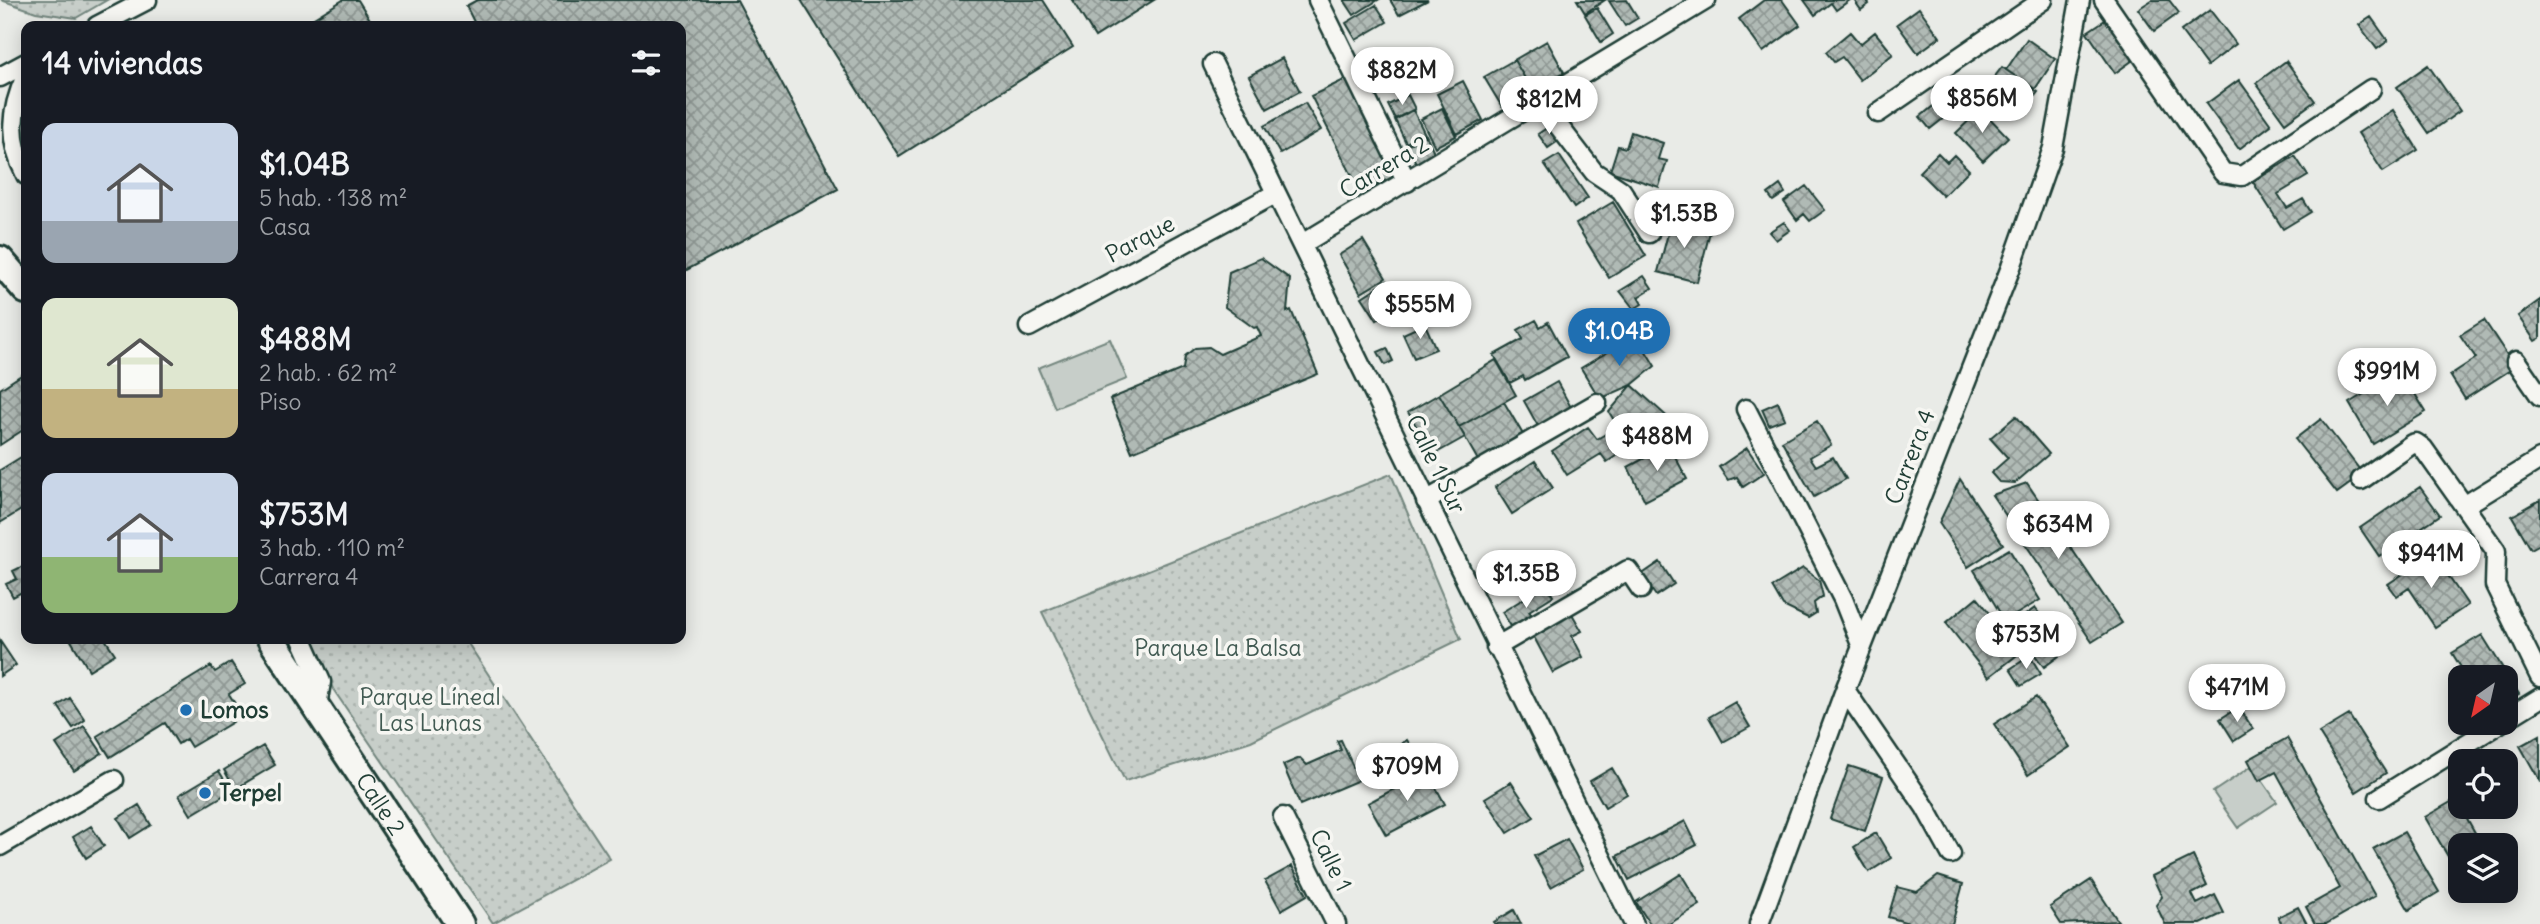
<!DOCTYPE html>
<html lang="es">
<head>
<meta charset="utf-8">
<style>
	:root { --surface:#171b24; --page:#242831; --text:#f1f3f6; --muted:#9ea1a6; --accent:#1f6fb2 }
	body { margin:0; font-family:Delius,sans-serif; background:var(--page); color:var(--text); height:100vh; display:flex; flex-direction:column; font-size:26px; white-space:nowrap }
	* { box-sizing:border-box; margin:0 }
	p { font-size:23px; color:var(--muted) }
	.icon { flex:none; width:38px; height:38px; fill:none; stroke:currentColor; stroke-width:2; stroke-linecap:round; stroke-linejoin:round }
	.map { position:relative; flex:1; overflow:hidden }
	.panel { position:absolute; left:21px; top:21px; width:665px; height:623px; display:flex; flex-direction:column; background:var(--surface); border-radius:14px; box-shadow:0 4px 18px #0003 }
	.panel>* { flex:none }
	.needle { width:46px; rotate:214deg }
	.buttons { position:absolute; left:2448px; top:665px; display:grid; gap:14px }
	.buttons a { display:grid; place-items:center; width:70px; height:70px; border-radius:14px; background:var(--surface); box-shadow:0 4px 18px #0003; font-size:35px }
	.price { position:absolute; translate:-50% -60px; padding:0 16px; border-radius:24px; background:#fff; color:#222; font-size:23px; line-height:46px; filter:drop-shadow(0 2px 4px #0008) }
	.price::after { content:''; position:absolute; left:50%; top:42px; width:21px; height:16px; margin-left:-10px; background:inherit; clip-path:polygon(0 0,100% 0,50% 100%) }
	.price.on { background:var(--accent); color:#fff }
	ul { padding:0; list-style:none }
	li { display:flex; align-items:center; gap:21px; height:175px; padding:0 21px }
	li span { display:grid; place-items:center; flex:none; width:196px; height:140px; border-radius:14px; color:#555 }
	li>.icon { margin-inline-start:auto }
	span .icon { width:84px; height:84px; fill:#fffc; stroke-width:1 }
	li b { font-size:30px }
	h2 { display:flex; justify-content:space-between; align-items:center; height:84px; padding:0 21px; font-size:30px }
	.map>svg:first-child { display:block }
	.green { fill:url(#green-dots); stroke:#73867e; stroke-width:2 }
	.pitch { fill:#c7cec9; stroke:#73867e; stroke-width:2 }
	.building { fill:url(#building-cross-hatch); stroke:#1f3d34; stroke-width:2 }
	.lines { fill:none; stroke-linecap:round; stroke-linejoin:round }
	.street-casing { stroke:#1f3d34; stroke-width:23 }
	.primary-casing { stroke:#1f3d34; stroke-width:32 }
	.street { stroke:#f6f6f2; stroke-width:18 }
	.primary { stroke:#f6f6f2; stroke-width:26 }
	.poi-dot { fill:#1f6fb2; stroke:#f6f6f2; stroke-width:2.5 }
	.labels { text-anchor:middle; stroke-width:7; stroke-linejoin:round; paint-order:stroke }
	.street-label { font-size:23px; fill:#1f3d34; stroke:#f6f6f2 }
	.park-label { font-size:23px; fill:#415a52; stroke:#f6f6f2 }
	.poi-label { font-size:23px; font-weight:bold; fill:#1f3d34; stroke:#f6f6f2; text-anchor:start }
</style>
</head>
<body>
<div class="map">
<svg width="2540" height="924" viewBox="0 0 2540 924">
	<defs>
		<pattern id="green-dots" width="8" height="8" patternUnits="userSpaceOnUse" patternTransform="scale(1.75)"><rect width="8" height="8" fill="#c7cec9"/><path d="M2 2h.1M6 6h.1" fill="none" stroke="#aab2ad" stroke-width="1.8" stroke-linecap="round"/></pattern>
		<pattern id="building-cross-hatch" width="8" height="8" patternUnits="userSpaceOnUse" patternTransform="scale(1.75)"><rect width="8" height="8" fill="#b0bab5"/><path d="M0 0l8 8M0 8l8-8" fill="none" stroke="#8f9894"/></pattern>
	</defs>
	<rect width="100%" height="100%" fill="#e9ebe7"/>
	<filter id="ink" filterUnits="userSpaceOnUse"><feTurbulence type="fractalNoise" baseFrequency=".0143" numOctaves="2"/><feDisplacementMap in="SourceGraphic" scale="14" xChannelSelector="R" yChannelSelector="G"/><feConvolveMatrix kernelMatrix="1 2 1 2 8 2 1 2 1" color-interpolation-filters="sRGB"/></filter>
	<g filter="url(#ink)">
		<path class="green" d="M1,0H107L76,18L36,12Z
			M1391,474L1461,639L1251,741L1125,781L1042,612Z
			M313,639H465L610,859L493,923L333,689Z"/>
		<path class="pitch" d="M1110,339L1127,379L1055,408L1038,368Z
			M2252,766L2277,802L2238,828L2213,792Z"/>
		<path class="building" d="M343,0H358L374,26H301Z
			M477,0H737L838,189L681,273V26H476L466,6Z
			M801,0H1043L1073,47L899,156Z
			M1072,0H1154L1095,37Z
			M1344,0H1378L1354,15Z
			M1390,0H1428L1399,15Z
			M1577,0H1605L1585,13Z
			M1627,0L1638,18L1625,26L1609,1Z
			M1764,0H1782L1800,25L1763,52L1739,19Z
			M1804,0H1850L1836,10L1831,3L1815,15Z
			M1854,0H1866L1869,4L1861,10Z
			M2152,0H2169L2179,13L2154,31L2138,9Z
			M1376,5L1387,22L1356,40L1346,23Z
			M1597,8L1613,34L1601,42L1585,15Z
			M1919,8L1940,37L1918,53L1897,24Z
			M2210,10L2236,44L2207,66L2181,31Z
			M2371,17L2388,41L2377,49L2359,25Z
			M2108,18L2136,58L2115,73L2087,32Z
			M1850,32L1860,44L1875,32L1893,54L1860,80L1842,57L1834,62L1826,52Z
			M2027,39L2055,59L2035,89L2006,70Z
			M1547,41L1564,72L1532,90L1514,60Z
			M1412,55L1424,73L1398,90L1393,82L1385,86L1378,76Z
			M1282,58L1300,91L1267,109L1249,76Z
			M1514,60L1532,90L1502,107L1484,77Z
			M2286,61L2315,101L2285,123L2256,83Z
			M2428,65L2460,111L2429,133L2397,87Z
			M2002,67L2038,92L2028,105L1992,80Z
			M1348,78L1397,175L1361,193L1311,96Z
			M2239,80L2271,125L2239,149L2206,104Z
			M1463,81L1483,120L1457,134L1437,94Z
			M1408,95L1415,109L1395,119L1388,105Z
			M1944,97L1954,110L1930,129L1920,117Z
			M1305,103L1321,130L1280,154L1264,126Z
			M1442,108L1456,136L1435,147L1421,119Z
			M1981,109L2008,137L1983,161L1956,133Z
			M1413,110L1425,134L1406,143L1395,120Z
			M2393,110L2418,150L2383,172L2358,133Z
			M1551,125L1561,139L1548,148L1538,134Z
			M1631,132L1663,143L1658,159L1667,161L1659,187L1610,171L1618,146L1626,148Z
			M1426,135L1435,154L1416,163L1407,145Z
			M1938,153L1947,162L1954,155L1969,170L1943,196L1919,172Z
			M1559,155L1588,198L1574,208L1544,164Z
			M2295,156L2308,176L2278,194L2287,208L2303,199L2311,212L2283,229L2253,182Z
			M1780,185L1785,193L1773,201L1768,194Z
			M1806,186L1825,210L1810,221L1804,214L1797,220L1784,202Z
			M1613,202L1646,256L1609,278L1576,224Z
			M1672,218L1711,228L1697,282L1658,272Z
			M1784,222L1790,230L1776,240L1769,232Z
			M1363,240L1386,278L1361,293L1339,255Z
			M1261,258L1290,279L1287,312L1291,310L1318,374L1132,452L1110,399L1183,369L1185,356L1195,348L1209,347L1220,354L1261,336L1257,327L1254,328L1225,307L1229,272Z
			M1644,276L1652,288L1638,297L1642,304L1634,309L1620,291Z
			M1387,281L1402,304L1377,320L1362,297Z
			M2540,300V338L2535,341L2518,316Z
			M1536,320L1540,327L1548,322L1567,357L1525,380L1523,376L1510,383L1494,355L1523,339L1518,330Z
			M2484,320L2515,367L2465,399L2450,375L2476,358L2460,335Z
			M1425,324L1436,349L1414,358L1403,334Z
			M1636,335L1655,366L1632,385L1600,399L1581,368Z
			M1387,348L1393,361L1385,365L1378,352Z
			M1496,360L1516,395L1459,427L1439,394Z
			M2401,371L2426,412L2373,444L2349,403Z
			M23,374L26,379V428L0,445V389Z
			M1557,382L1572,409L1539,428L1524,401Z
			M1632,385L1673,422L1631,448L1609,412Z
			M1439,394L1465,437L1433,455L1408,412Z
			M1504,402L1525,438L1480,464L1459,427Z
			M1778,402L1785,419L1769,425L1762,409Z
			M2016,416L2049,454L2015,483L1999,482L1991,473L2008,458L1990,438Z
			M2321,419L2363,474L2337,493L2295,439Z
			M1817,421L1831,445L1810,457L1816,466L1833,457L1846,479L1814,497L1782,441Z
			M1588,427L1597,439L1609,432L1622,452L1607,462L1601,454L1567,475L1552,451Z
			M1669,445L1687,479L1645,501L1628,467Z
			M1747,448L1764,473L1743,487L1737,477L1728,480L1719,467Z
			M26,454V507L0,523V470Z
			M1535,461L1553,488L1512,514L1495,487Z
			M1960,479L2003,544L1968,567L1939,523Z
			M2027,483L2122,623L2092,642L1992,495Z
			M2420,487L2440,515L2379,556L2360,528Z
			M2540,500V544L2531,549L2512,516Z
			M2009,549L2040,600L2005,621L1974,570Z
			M2433,554L2468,605L2435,627L2409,588L2397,596L2388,584Z
			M1660,562L1674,584L1656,596L1641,575Z
			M23,566L26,573V590L13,597L6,584L17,579L13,571Z
			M1803,568L1819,580L1823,596L1814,603L1816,613L1808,618L1783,606L1772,587Z
			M1546,585L1553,596L1529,611L1536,621L1516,634L1502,612Z
			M1977,597L2021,652L1989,677L1946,623Z
			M1568,607L1582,631L1572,636L1583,657L1553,673L1529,628Z
			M2035,608L2047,624L2041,633L2059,656L2044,667L2012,625Z
			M2482,635L2519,694L2506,702V677H2467L2452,653Z
			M70,639H105L115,654L89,670Z
			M0,641L16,665L0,676Z
			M2030,656L2041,674L2021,686L2010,669Z
			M231,662L245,684L229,694L237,707L227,713L233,722L191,747L186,739L178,744L165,723L110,757L97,736L211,666L215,672Z
			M2036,697L2070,747L2028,775L1994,724Z
			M70,698L85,720L73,728L58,706Z
			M1735,702L1750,727L1723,742L1709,717Z
			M2239,707L2253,729L2234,741L2220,719Z
			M2349,715L2386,773L2356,792L2319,733Z
			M84,726L102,753L74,771L56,744Z
			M2540,735V781L2520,746Z
			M2287,738L2375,896L2326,924H2315L2306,907L2340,888L2276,772L2259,781L2248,760Z
			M1341,740L1359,780L1300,805L1283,765L1300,758L1307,765L1341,750L1337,741Z
			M1407,740L1421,761L1398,776L1385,755Z
			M263,746L275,765L235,789L224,770Z
			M1849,766L1883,777L1865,831L1830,819Z
			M1612,768L1627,794L1605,807L1590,781Z
			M219,771L231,791L191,815L179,795Z
			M1427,771L1445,804L1386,835L1368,803Z
			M1511,782L1534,817L1508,833L1485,798Z
			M2456,799L2482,845H2460V877L2425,817Z
			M139,805L151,825L130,838L118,818Z
			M1685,821L1697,845L1629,880L1617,856Z
			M91,826L104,846L86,858L73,837Z
			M2404,832L2439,892L2409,910L2373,849Z
			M1876,833L1891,858L1869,872L1854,847Z
			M1567,839L1583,869L1551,887L1534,856Z
			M2193,856L2207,886L2192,894L2197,904L2215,895L2224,913L2201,924H2165L2156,905L2162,897L2152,876Z
			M1292,866L1307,895L1281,910L1265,881Z
			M1681,874L1700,905L1669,924H1650L1636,902Z
			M1938,876L1963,884L1952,924H1912L1888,917L1897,887L1917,892Z
			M2091,880L2118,921L2061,924L2050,907Z
			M2298,907L2307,924H2282L2278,917Z
			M1514,910L1521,924H1495L1494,922Z"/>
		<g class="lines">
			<defs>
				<path id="street" d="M1318,0L1407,182
					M2104,0L2223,173L2242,176L2371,89
					M97,26L147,0
					M1213,64L1634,924
					M26,76C10,111 8,141 26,175
					M0,77L26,63
					M1542,100L1554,120L1594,172L1621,190L1649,233
					M1878,113L2043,0
					M1302,244L1706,0
					M1029,327L1275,194
					M2516,361L2540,396
					M1746,409L1843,599L1862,647
					M2361,480L2412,444L2416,443L2423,448L2496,551L2495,585L2540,677
					M1426,501L1597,403
					M2464,506L2540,459
					M302,639L321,682L317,706
					M1496,647L1628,570L1641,589
					M1845,690L1925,807L1951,854
					M2506,719L2540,698
					M2379,798L2500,723
					M1283,817L1336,924
					M0,846L114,780
					M1759,924L1845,690L2011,267L2053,148L2080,0"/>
				<g id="primary">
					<path d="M0,260L26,290"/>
					<path id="s1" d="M271,639L460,924"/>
				</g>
			</defs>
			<use href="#street" class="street-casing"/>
			<use href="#primary" class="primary-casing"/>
			<use href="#street" class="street"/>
			<use href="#primary" class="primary"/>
		</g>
	</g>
	<g class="poi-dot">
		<circle cx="186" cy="710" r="7"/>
		<circle cx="205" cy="793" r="7"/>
	</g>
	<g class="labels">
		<g class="street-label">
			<text transform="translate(1384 167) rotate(-31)" y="8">Carrera 2</text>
			<text transform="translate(1140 239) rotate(-28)" y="8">Parque</text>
			<text transform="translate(1910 457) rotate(-69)" y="8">Carrera 4</text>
			<text transform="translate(1436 464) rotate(64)" y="8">Calle 1 Sur</text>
			<text dy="8" stroke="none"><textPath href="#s1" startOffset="198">Calle 2</textPath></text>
			<text transform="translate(1331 860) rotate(64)" y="8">Calle 1</text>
		</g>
		<g class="park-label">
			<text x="1218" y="656">Parque La Balsa</text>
			<text x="430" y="705">Parque Líneal<tspan x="430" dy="26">Las Lunas</tspan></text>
		</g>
		<g class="poi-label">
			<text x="200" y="718">Lomos</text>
			<text x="219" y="801">Terpel</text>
		</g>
	</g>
</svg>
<div class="buttons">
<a><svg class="needle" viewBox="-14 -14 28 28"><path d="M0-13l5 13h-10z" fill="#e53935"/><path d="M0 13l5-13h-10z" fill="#9ea1a6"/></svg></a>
<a><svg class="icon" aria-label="locate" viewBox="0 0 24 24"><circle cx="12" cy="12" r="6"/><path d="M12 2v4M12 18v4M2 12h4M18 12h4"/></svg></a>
<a><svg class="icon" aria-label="layers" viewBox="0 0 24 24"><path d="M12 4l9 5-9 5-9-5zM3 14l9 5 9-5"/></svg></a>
</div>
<b class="price" style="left:1402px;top:107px">$882M</b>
<b class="price" style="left:1982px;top:135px">$856M</b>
<b class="price" style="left:1549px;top:136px">$812M</b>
<b class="price" style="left:1684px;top:250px">$1.53B</b>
<b class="price" style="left:1420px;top:341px">$555M</b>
<b class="price on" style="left:1619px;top:368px">$1.04B</b>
<b class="price" style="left:2387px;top:408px">$991M</b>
<b class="price" style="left:1657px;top:473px">$488M</b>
<b class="price" style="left:2058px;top:561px">$634M</b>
<b class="price" style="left:2431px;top:590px">$941M</b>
<b class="price" style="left:1526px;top:610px">$1.35B</b>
<b class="price" style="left:2026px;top:671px">$753M</b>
<b class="price" style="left:2237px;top:724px">$471M</b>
<b class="price" style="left:1407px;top:803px">$709M</b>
<section class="panel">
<h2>14 viviendas<svg class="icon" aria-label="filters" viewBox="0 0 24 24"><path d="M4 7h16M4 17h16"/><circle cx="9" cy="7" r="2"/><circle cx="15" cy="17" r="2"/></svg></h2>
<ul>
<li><span style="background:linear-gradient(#c9d6e8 70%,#9aa5b1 0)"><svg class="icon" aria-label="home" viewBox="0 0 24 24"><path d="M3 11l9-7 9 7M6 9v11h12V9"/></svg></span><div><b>$1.04B</b><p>5 hab. · 138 m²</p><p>Casa</p></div></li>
<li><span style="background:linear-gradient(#dfe7d0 65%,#c2b280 0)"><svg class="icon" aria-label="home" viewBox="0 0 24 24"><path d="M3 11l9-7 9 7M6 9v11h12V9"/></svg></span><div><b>$488M</b><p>2 hab. · 62 m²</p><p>Piso</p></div></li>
<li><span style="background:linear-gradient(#c9d6e8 60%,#8fb573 0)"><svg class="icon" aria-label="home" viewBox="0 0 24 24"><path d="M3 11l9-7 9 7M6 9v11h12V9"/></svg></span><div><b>$753M</b><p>3 hab. · 110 m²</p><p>Carrera 4</p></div></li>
</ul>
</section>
</div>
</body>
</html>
